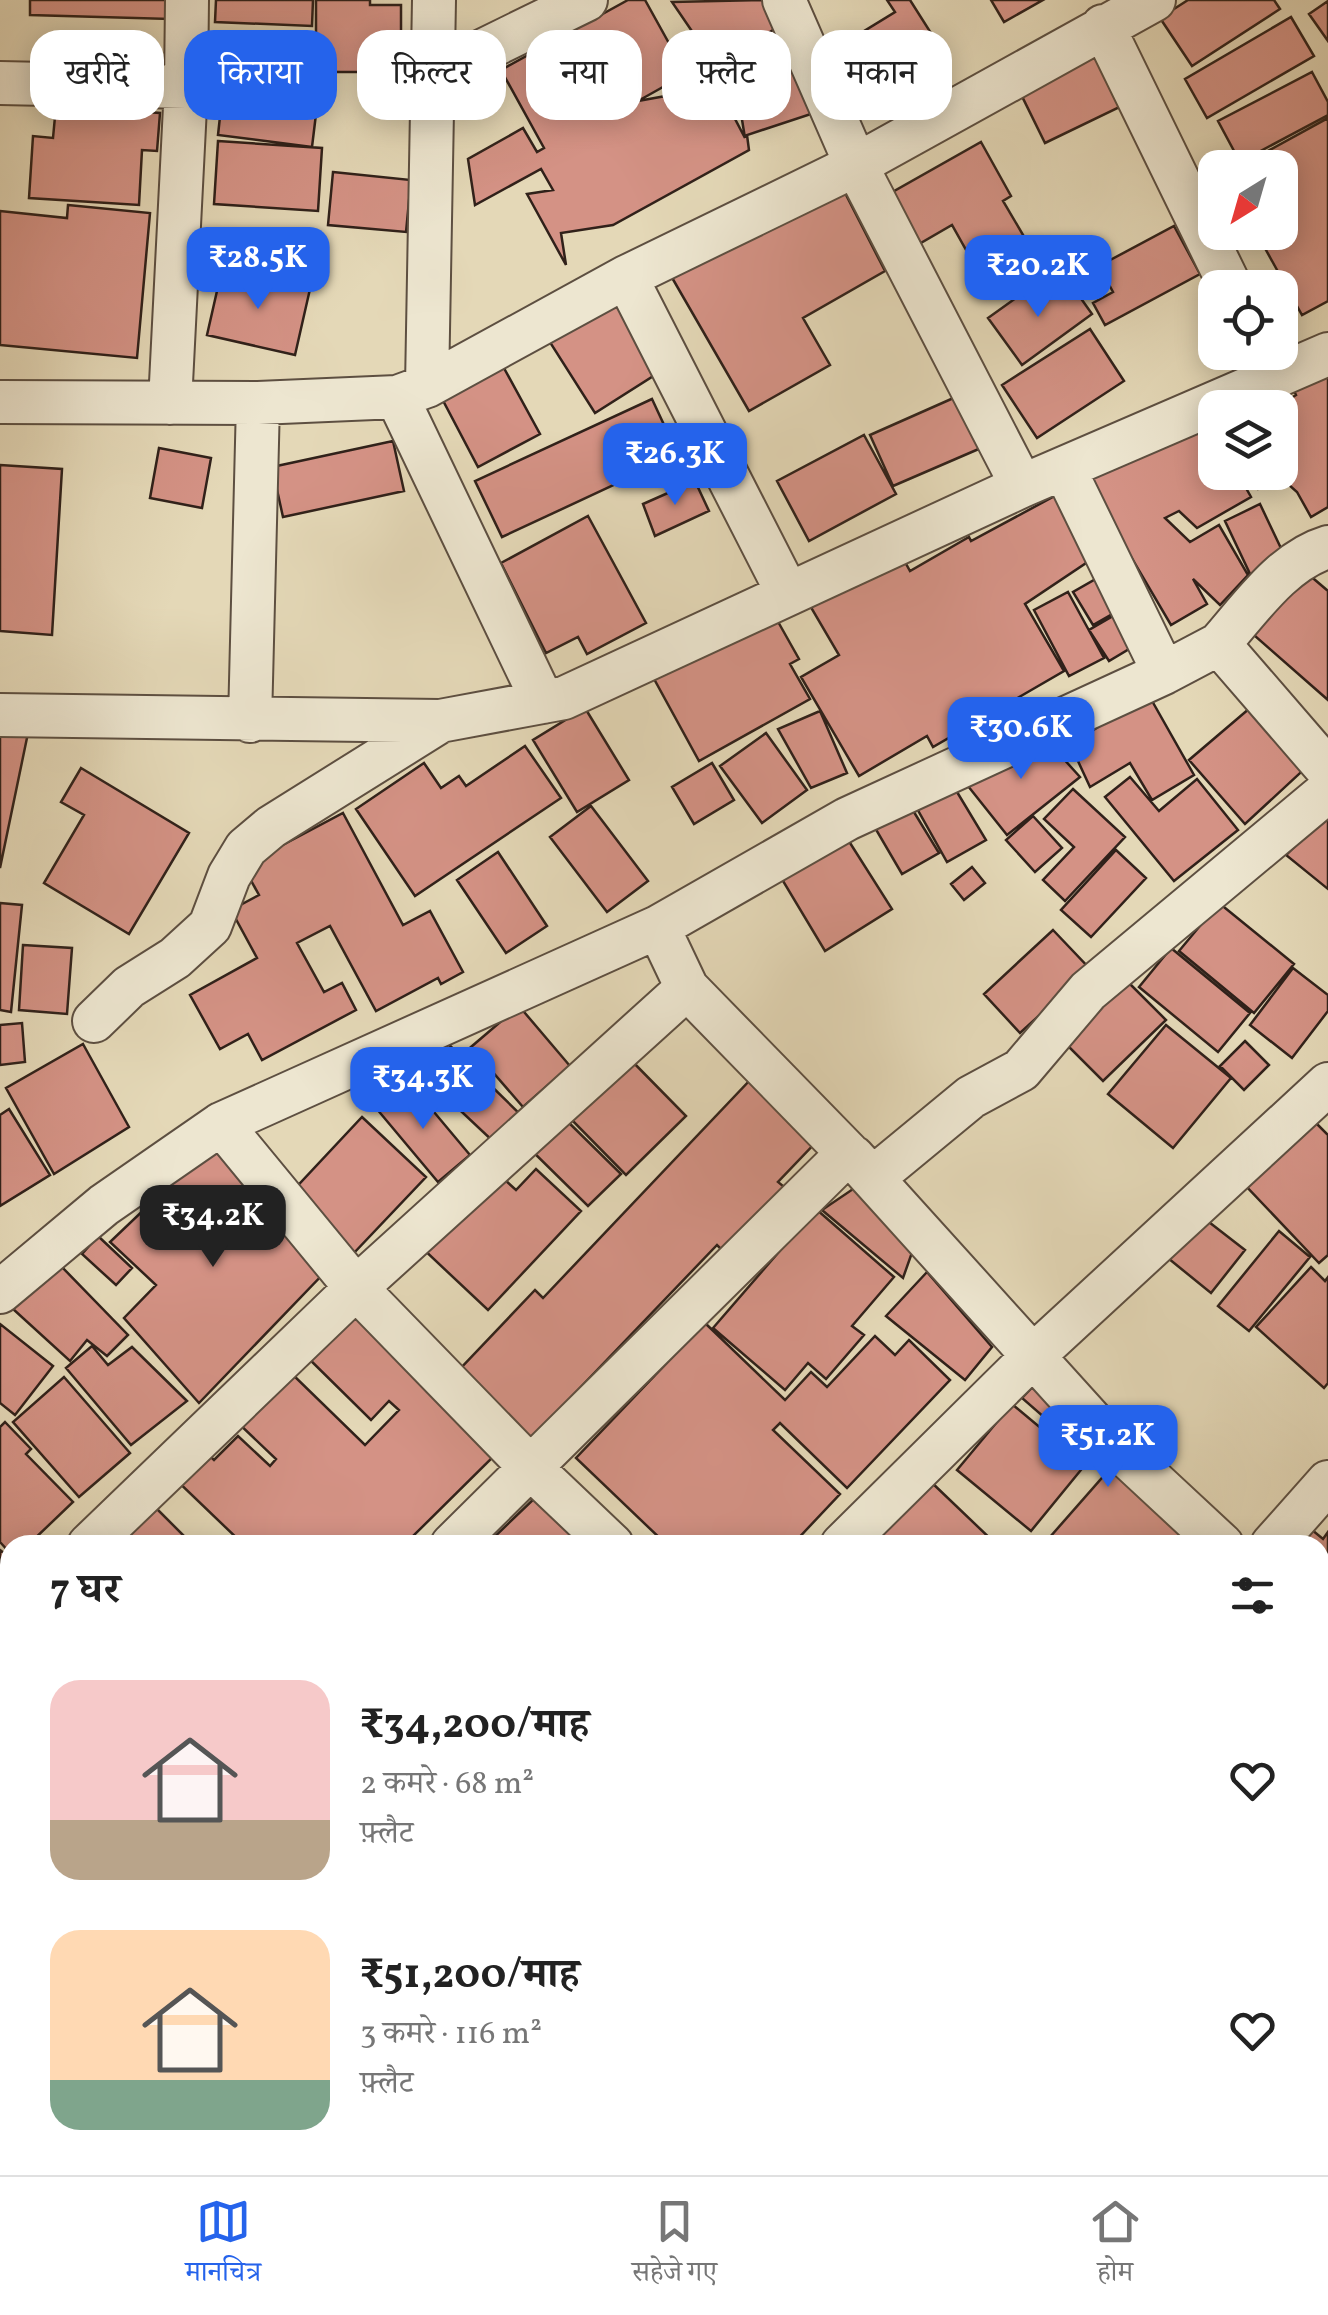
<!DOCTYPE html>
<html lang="hi">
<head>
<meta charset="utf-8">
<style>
	:root { --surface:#fff; --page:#f6f6f6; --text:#222; --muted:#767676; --line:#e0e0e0; --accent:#2563eb }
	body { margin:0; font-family:Vollkorn,"Noto Serif Devanagari",serif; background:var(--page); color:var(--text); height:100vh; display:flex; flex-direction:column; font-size:38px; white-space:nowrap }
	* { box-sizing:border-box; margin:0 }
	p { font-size:32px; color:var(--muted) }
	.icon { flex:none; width:55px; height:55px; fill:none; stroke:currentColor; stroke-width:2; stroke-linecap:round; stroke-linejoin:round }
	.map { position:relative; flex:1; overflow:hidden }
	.sheet { position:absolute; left:0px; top:1535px; width:1330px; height:640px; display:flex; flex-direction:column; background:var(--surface); border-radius:30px 30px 0 0; box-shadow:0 5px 25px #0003 }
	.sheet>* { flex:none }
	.guide { position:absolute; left:30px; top:30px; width:1270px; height:90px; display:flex; gap:20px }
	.needle { width:65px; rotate:217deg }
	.tools { position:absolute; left:1198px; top:150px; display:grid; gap:20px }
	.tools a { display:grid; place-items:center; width:100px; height:100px; border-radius:20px; background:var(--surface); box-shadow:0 5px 25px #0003; font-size:50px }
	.price { position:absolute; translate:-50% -85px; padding:0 22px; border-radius:20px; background:var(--accent); color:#fff; font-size:32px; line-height:65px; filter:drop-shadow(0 2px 5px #0008) }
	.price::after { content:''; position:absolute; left:50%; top:60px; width:30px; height:22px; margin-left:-15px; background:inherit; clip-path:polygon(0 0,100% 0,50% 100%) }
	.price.on { background:#222; color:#fff }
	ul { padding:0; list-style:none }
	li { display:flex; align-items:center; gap:30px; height:250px; padding:0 50px }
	li span { display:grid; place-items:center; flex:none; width:280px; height:200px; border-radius:30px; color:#555 }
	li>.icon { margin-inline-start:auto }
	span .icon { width:120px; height:120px; fill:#fffc; stroke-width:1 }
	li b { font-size:42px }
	h2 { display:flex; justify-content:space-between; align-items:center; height:120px; padding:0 50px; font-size:42px }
	.chip { padding:0 35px; border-radius:30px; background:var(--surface); box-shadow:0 5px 25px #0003; font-size:35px; line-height:90px }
	.chip.on { background:var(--accent); color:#fff }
	.tab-bar { display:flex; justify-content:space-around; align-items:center; height:140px; border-top:2px solid var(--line); background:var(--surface); font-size:28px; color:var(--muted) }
	.tab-bar a { display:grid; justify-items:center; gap:5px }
	.tab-bar .on { color:var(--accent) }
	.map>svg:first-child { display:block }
	.building { fill:#d49285; stroke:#30211a; stroke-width:2.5 }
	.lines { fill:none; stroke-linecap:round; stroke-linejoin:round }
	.minor-casing { stroke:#5d4f41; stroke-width:46 }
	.minor { stroke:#ede6d0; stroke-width:42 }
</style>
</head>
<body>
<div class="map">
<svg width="1328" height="2175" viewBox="0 0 1328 2175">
	<rect width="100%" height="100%" fill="#e4d8b7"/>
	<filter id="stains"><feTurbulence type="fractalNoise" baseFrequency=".002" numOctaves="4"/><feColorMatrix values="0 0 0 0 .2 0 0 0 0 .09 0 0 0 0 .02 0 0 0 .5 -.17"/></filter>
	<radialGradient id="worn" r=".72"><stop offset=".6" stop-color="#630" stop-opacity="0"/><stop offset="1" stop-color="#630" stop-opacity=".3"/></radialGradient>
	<path class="building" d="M30,0H170V19L30,15Z
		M216,0H313L312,26L215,22Z
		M316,0H370V5H401V72H316Z
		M628,0H645L686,74L638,101L671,95L724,66L733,115L745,138L731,52L713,62L672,2L763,0L779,26L755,42L781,41L817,112L747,135L749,150L613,225L561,233L566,265L527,194L553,190L541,169L475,205L468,159L523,128L537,152L544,148L501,70Z
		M887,0H910L950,63L881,106L843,44L895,12Z
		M991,0H1043L1004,22Z
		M1188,0H1274L1280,9L1192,66L1160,18Z
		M1328,1V41L1309,14Z
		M1291,17L1314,56L1207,118L1185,79Z
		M1097,40L1128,103L1045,143L1014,80Z
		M226,62L321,73L312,147L218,135Z
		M1312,72L1328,102V115L1240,162L1218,121Z
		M56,106L160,113L157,151L142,150L139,205L29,198L33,136L53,138Z
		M1328,118V301L1302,315L1256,232H1280V168H1237Z
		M218,141L322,148L318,211L214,204Z
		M981,142L1011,196L1003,201L1029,245L979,273L952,225L919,244L889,194Z
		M333,172L411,180L406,232L328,225Z
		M843,189L885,271L803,318L830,365L749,411L667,269Z
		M68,205L150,213L137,358L0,345V211L67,218Z
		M1174,226L1200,274L1105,325L1093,303L1113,292L1099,266Z
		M222,269L310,289L295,355L207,335Z
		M1070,283L1092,314L1022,365L988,318L1034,285L1046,301Z
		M621,289L669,366L595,413L546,336Z
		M1090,329L1124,381L1037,438L1002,385Z
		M499,359L540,434L478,467L438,391Z
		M1328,367V507L1311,517L1297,492L1279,476L1258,489L1241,472H1280V408H1275L1296,395L1291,385Z
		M958,396L981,448L893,486L870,435Z
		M652,399L678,455L502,537L475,481Z
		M1210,411L1215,416V472H1237L1251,497L1197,528L1179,511L1165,518L1190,542L1219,525L1248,575L1220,605L1193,579L1207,604L1171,625L1087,482Z
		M864,435L896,494L809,541L777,481Z
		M393,441L404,491L283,517L272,467Z
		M159,448L211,458L202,508L150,498Z
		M0,465L62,469L52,635L0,631Z
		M695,481L709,511L655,536L643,504Z
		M1064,491L1098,555L1025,604L1064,671L933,747L927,736L859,776L801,677L839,655L809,604L899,551L910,571L969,537L971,541Z
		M1260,504L1287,561L1252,578L1225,521Z
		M588,516L646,623L587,654L578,637L546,653L501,563Z
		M1301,568L1328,591V700L1247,629Z
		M1108,572L1128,605L1093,625L1073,592Z
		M1068,592L1104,658L1069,676L1034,610Z
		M772,611L799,659L790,664L810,699L699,761L653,677Z
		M1120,612L1139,643L1109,661L1089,630Z
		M1147,692L1194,775L1152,800L1130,763L1090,787L1071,746Z
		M1257,702L1312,762L1245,824L1189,760Z
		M585,708L629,780L577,812L533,740Z
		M820,711L847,773L811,788L778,729Z
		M0,727L28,733L0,868Z
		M766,733L807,790L762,823L720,766Z
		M1043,736L1080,777L1007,835L960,776Z
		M525,746L561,798L415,896L356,809L424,763L441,788L459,776L466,786Z
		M712,763L734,800L694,824L672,787Z
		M81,768L189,833L129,934L44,883L84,815L61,802Z
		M948,777L986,840L947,862L910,796Z
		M1130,777L1159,811L1197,779L1238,830L1174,881L1105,797Z
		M1073,789L1125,837L1065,901L1043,880L1074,847L1044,819Z
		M906,799L939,853L902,874L871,821Z
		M591,806L648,881L607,912L550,837Z
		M343,813L403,925L430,911L463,972L441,984L438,978L376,1011L330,926L297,943L324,992L342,983L356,1010L262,1060L248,1034L220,1049L190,995L257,958L231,910L259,895L243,866Z
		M1328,813V889L1286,855Z
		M1033,816L1062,848L1035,872L1006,840Z
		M845,835L892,909L825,951L780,876Z
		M1116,850L1146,878L1091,937L1061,910Z
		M498,852L547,926L506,953L457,880Z
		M972,867L985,883L964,900L951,884Z
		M0,903L22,905L11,1012L0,1010Z
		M1219,903L1294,964L1254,1013L1179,951Z
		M1053,930L1090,969L1020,1033L984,994Z
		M23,945L72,948L67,1014L19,1010Z
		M1171,948L1250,1013L1218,1052L1139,987Z
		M1293,968L1328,995V1011L1292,1058L1250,1025Z
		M1126,980L1166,1020L1103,1081L1064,1042Z
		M519,1006L570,1066L523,1107L471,1047Z
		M22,1023L25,1062L0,1065V1025Z
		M1166,1025L1231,1078L1173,1148L1108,1094Z
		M441,1037L524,1118L497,1145L413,1066Z
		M1245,1041L1269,1065L1244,1090L1220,1066Z
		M83,1044L129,1127L54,1174L6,1088Z
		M626,1055L686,1116L626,1175L565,1113Z
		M752,1078L818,1140L778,1182L789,1191L728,1256L717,1245L531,1439L459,1370L535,1290L543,1298Z
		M408,1081L470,1155L438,1182L376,1108Z
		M9,1109L50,1175L0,1206V1115Z
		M560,1114L621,1174L588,1206L527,1146Z
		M362,1117L426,1177L352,1255L289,1195Z
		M1313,1120L1328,1135V1255L1319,1263L1245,1185Z
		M218,1139L326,1271L199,1403L124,1318L156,1285L110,1242Z
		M493,1169L516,1190L536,1169L581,1211L488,1310L420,1246Z
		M856,1187L915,1244L903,1278L822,1210Z
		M816,1209L894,1277L852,1326L864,1335L826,1379L808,1363L785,1390L713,1328Z
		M1196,1212L1245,1250L1211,1293L1163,1254Z
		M1279,1231L1310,1257L1249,1331L1218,1306Z
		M98,1236L132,1268L116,1285L82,1254Z
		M60,1265L128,1335L107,1356L87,1340L70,1361L13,1309Z
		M1311,1267L1325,1281L1328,1277V1383L1324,1388L1256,1327Z
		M927,1272L992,1347L965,1380L886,1316Z
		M357,1299L498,1452L404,1545H244L171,1475L199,1446L214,1460L238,1436L270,1466L276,1459L236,1421L287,1369L365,1445L399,1410L389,1401L371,1420L301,1351Z
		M705,1323L785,1400L811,1372L827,1387L875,1336L895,1355L909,1340L950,1380L847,1488L780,1423L773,1430L840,1494L792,1545H667L576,1458Z
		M0,1324L53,1366L15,1415L0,1403Z
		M92,1346L108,1365L132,1347L187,1401L131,1445L66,1368Z
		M64,1377L130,1453L79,1497L13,1422Z
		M1042,1377L1204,1545H1043L1107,1472L1022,1398Z
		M1012,1404L1085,1465L1031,1531L957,1470Z
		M5,1422L31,1449L26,1454L73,1502L28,1545H10V1553L0,1542V1427Z
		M929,1480L997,1545H867Z
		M539,1494L597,1545H486Z
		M151,1503L193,1545H110Z
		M1306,1525L1323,1539L1328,1532V1591L1320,1584V1545H1290Z
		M0,1550L10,1558L0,1571Z
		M0,1646L10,1655V1722L0,1713Z
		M1320,1678L1328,1684V1708L1320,1718Z
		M0,1821L10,1826V1871H0Z
		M1320,1887L1328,1893V1988L1320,1981Z
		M0,1909L10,1917V2018L0,2010Z
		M10,2061V2130L0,2120V2071Z
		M0,2120L10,2130V2165H21L12,2175H0Z
		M21,2165H59L69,2175H12Z
		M69,2165H115L125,2174L80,2175Z
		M125,2165H152L142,2175H135Z
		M227,2165H248L253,2175H217Z
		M674,2165H753L766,2175H687Z
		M765,2165H788L781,2175Z
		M873,2165H931L944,2175H865Z"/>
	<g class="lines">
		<defs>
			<path id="minor" d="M784,0L856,165L1022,486
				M1103,26L1231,288
				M433,75L586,0
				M0,83L186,87
				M626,277L788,594
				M427,386L434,0
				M397,397L543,702
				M0,402L258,403L397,397L427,386L626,277L856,165L1154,0
				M170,403L186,87L187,0
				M1064,468L1164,673
				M1219,644C1250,609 1282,561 1328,547
				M0,715L440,721L564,698L1022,486L1328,354
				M250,721L258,403
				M687,988L658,927L847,819L1164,673L1219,644L1328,770
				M94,1021L129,987L175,958L210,926L229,876L246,848L271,827L439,722
				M221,1124L658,927
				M853,1157L1108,1439L1222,1545
				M874,1177L971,1097L1021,1070L1088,991L1328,791
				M0,1292L104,1205L221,1124L356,1288L530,1467L612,1545
				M89,1545L356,1288L687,988L848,1153L452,1545
				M842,1545L1033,1356L1328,1084
				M1272,1545L1328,1482
				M0,1631L10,1621
				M0,1790L10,1796
				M1320,1868L1328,1875
				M0,2055L10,2045
				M1320,2128L1328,2117
				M1117,2165L1129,2175
				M177,2175L186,2165
				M535,2175L552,2165
				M1021,2175L1029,2165
				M1285,2175L1292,2165"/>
		</defs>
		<use href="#minor" class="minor-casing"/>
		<use href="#minor" class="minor"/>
	</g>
	<rect width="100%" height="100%" filter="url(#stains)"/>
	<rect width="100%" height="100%" fill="url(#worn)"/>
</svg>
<div class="tools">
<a><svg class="needle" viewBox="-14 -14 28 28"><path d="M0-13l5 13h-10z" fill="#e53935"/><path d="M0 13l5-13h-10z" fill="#767676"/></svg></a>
<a><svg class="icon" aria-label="locate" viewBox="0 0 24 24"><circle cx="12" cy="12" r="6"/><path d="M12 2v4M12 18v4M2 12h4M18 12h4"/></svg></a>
<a><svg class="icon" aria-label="layers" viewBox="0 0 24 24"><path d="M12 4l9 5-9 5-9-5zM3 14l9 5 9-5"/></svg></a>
</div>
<b class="price" style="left:258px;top:312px">₹28.5K</b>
<b class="price" style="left:1038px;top:320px">₹20.2K</b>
<b class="price" style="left:675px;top:508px">₹26.3K</b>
<b class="price" style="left:1021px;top:782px">₹30.6K</b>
<b class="price" style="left:423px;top:1132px">₹34.3K</b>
<b class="price on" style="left:213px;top:1270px">₹34.2K</b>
<b class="price" style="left:1108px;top:1490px">₹51.2K</b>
<div class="guide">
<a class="chip">खरीदें</a>
<a class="chip on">किराया</a>
<a class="chip">फ़िल्टर</a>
<a class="chip">नया</a>
<a class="chip">फ़्लैट</a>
<a class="chip">मकान</a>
</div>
<section class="sheet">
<h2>7 घर<svg class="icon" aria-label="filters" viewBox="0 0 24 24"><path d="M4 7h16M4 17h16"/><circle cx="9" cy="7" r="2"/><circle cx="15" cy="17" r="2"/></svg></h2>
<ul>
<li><span style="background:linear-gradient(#f6c9c9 70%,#b9a48a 0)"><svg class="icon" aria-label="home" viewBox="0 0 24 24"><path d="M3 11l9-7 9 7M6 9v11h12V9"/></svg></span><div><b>₹34,200/माह</b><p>2 कमरे · 68 m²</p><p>फ़्लैट</p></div><svg class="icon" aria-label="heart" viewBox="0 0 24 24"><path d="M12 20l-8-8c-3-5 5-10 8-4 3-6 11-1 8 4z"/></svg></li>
<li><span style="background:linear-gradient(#ffd9b3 75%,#7fa58c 0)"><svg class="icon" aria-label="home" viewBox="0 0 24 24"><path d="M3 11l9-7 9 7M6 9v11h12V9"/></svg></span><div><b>₹51,200/माह</b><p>3 कमरे · 116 m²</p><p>फ़्लैट</p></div><svg class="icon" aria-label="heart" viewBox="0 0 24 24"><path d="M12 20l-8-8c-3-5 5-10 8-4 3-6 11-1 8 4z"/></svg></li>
</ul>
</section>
</div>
<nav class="tab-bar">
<a class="on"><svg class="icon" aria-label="map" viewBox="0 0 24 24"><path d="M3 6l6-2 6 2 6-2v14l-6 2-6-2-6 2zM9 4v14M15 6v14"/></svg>मानचित्र</a>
<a><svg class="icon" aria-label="saved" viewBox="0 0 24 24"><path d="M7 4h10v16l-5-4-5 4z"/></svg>सहेजे गए</a>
<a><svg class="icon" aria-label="home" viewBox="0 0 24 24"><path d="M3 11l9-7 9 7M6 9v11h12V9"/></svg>होम</a>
</nav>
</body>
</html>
